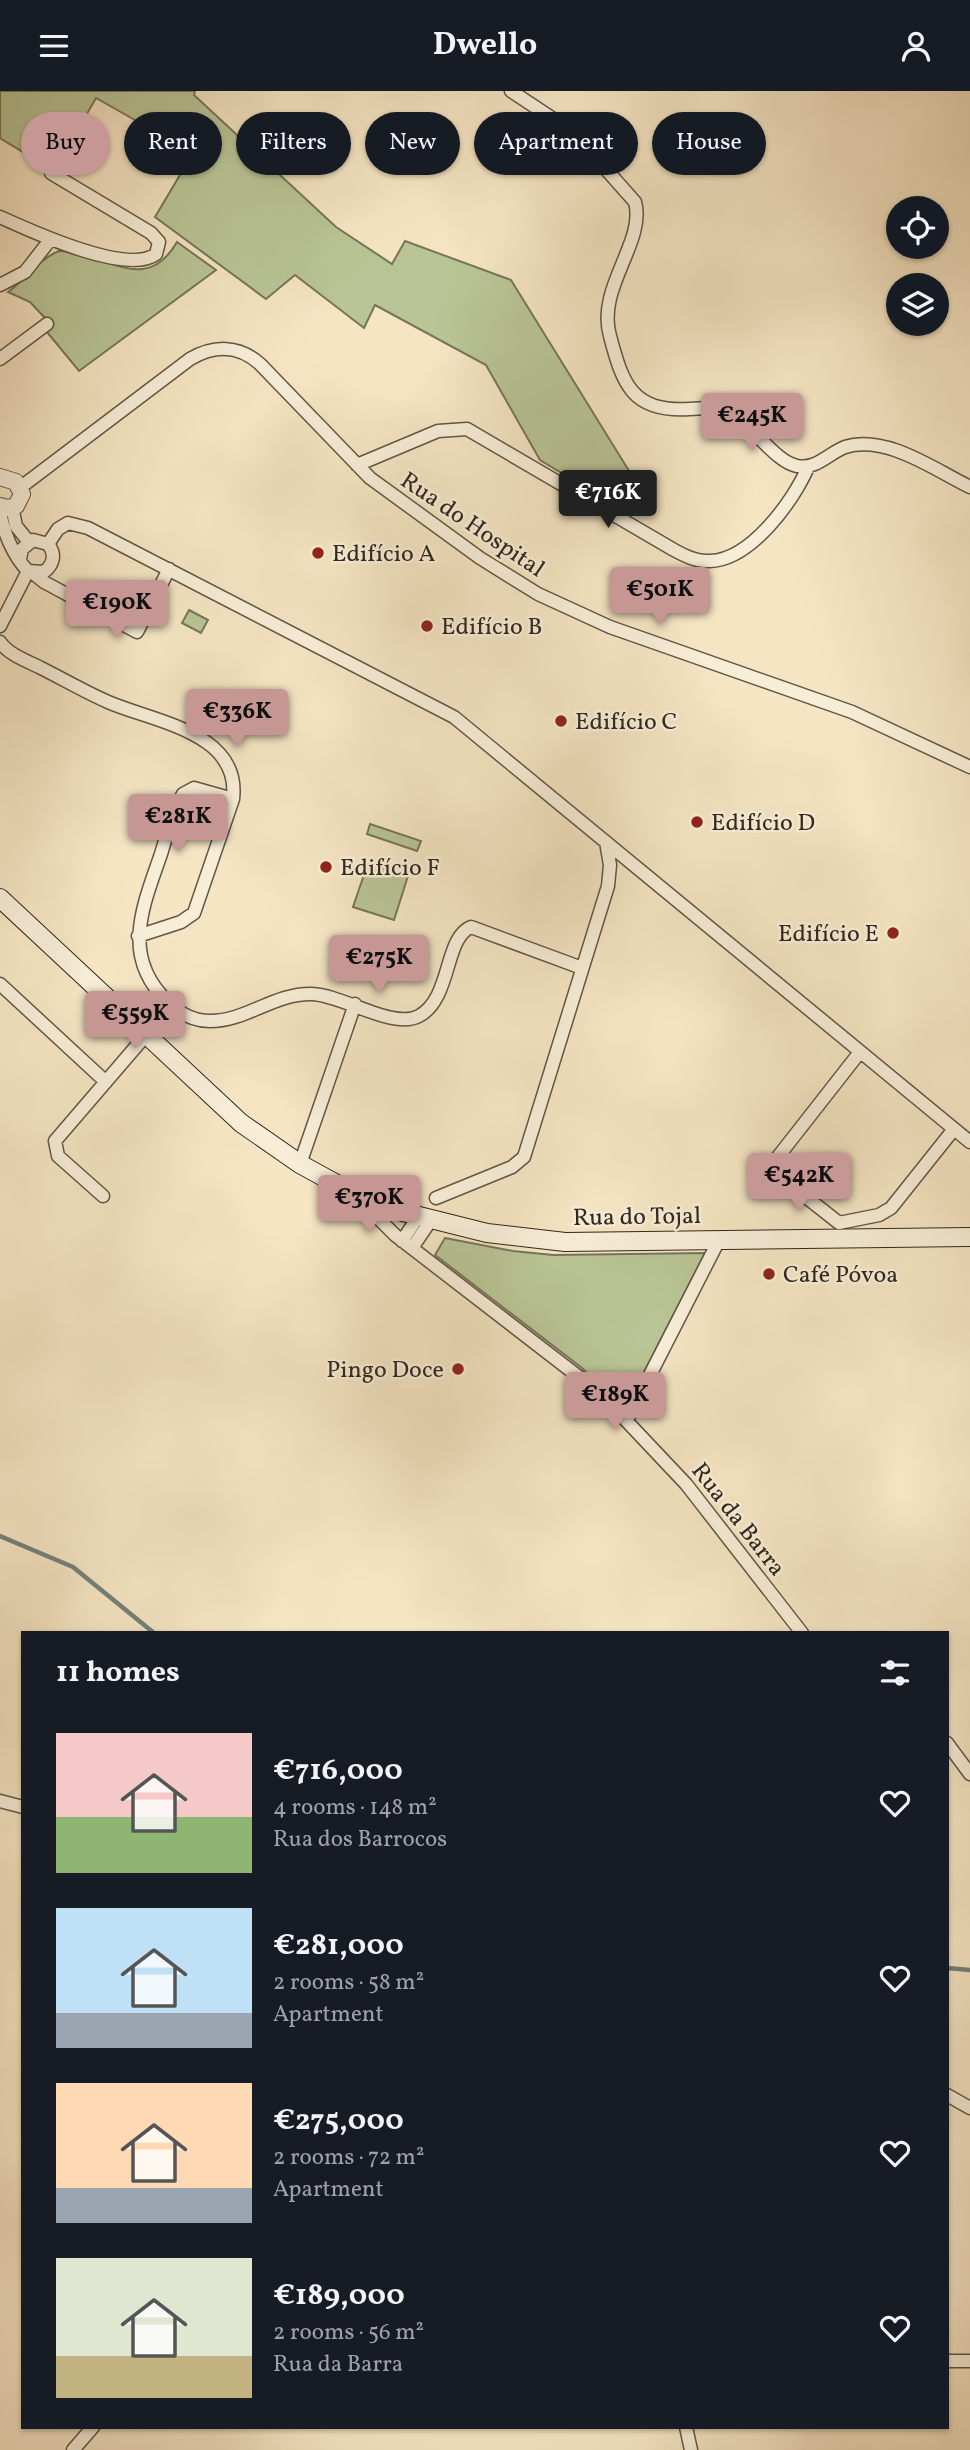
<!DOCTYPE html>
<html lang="en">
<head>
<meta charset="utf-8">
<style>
	:root { --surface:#171b24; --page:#242831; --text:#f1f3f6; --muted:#9ea1a6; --accent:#c59692 }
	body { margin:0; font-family:Vollkorn,serif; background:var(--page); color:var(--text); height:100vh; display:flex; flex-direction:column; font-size:26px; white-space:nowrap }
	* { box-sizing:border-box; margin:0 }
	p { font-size:23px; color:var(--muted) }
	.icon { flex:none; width:38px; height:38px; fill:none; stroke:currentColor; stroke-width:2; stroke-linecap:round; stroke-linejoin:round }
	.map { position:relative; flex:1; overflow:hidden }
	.details { position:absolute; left:21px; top:1540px; width:928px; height:798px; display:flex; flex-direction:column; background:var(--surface); border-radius:0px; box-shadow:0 2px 5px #0004 }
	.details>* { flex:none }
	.hud { position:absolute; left:21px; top:21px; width:929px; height:63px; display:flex; gap:14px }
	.fabs { position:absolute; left:886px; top:105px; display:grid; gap:14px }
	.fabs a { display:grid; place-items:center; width:63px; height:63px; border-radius:50%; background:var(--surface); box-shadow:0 2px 5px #0004; font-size:35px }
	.price { position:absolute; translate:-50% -60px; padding:0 16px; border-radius:7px; background:var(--accent); color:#111; font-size:23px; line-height:46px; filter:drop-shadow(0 2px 4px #0008) }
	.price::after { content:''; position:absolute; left:50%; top:42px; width:21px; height:16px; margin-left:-10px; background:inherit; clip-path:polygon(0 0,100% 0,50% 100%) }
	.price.on { background:#222; color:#fff }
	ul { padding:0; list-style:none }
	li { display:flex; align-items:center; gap:21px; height:175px; padding:0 35px }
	li span { display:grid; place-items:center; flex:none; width:196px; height:140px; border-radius:0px; color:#555 }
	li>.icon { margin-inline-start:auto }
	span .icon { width:84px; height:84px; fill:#fffc; stroke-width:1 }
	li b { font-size:30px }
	h2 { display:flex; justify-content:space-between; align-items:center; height:84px; padding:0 35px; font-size:30px }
	.chip { padding:0 24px; border-radius:32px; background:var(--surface); box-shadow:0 2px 5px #0004; font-size:24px; line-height:63px }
	.chip.on { background:var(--accent); color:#111 }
	header { display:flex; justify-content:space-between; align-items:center; height:91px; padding:0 35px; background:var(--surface); font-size:32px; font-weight:700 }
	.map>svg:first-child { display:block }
	.green { fill:#b9c596; stroke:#75765a; stroke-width:2 }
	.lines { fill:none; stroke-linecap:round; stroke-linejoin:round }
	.stream { stroke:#73817d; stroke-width:4.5 }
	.minor-casing { stroke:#625647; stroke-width:15 }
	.tertiary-casing { stroke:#625647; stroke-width:18 }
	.secondary-casing { stroke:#31261e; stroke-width:20 }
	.minor { stroke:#f8eed8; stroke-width:12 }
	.tertiary { stroke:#f8eed8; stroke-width:16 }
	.secondary { stroke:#f8eed8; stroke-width:18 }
	.poi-dot { fill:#8f2418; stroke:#f8eed8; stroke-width:2.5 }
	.labels { text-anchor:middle; stroke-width:5; stroke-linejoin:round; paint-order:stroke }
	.street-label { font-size:24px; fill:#31261e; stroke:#f8eed8 }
	.poi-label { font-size:24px; fill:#31261e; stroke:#f8eed8; text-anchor:start }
</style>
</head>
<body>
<header><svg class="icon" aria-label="menu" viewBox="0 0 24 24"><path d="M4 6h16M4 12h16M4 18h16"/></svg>Dwello<svg class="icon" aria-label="person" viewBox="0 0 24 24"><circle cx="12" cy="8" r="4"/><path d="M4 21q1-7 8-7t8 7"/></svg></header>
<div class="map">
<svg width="970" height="2359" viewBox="0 0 970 2359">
	<rect width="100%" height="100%" fill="#f5e5c3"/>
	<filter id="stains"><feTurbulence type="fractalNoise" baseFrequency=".00286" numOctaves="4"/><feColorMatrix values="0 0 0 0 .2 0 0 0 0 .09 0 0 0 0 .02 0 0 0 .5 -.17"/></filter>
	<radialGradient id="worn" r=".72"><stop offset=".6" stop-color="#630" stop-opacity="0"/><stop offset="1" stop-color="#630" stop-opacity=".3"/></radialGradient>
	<path class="green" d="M0,0H195L194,4L336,136L392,173L405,150L511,189L652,417L628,422L540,369L486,274L375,214L364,237L295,184L266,208L155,126L193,62L96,7L54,80L0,47Z
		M177,151L216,179L79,280L47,241L46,228L30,211L8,201C25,189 40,167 59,160C107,161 145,206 177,151Z
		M189,519L208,529L201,542L182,532Z
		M370,733L421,750L417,760L367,743Z
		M368,772L408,785L394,829L353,816Z
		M445,1147L513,1160L553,1164L705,1162L625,1318L582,1277L435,1164Z"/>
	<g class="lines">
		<path class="stream" d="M0,1445L73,1476L154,1542
			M947,1877L970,1879"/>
		<defs>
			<path id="minor" d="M511,0L573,41L635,111C646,151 596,197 610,245C623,295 633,321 689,318C704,317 717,316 730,323C753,334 775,371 797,375C816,379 829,362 845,356C886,343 935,379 970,396
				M0,126C31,140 127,185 156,163L159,151L151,142L51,82
				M0,194L25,181L50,149
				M0,268L47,233
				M357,374L438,340L467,338L674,459C685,465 697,471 710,470C751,469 794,409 808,376
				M21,396L190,268C214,254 239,254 260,273L370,387L480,467L538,503L610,536L852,621L970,676
				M12,416L16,435L29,451
				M0,420C3,440 13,465 28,480L44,481C54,473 56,463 48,453L33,449L22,458L20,468
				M48,453L58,438L68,432L88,437L454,626L970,1051
				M33,482L44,491L137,541L169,478
				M0,535L28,480
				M0,551C9,564 27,570 41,577C63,588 85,601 108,611C154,631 241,641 233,708L194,822L181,831L138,845
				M233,708L194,697L183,703C173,721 167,743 161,763C143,815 120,866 168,911C179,922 194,930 210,930C247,930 274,902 312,903C343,904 393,939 419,925C452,907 444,847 471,836L582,877
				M0,893L106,991
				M860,961L777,1067L774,1077L778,1084L839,1132L879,1124L891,1117L954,1038
				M300,1073L355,913
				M355,1104L395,1144L601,1303L686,1393L802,1542
				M103,1105L58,1065L55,1050L146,944
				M436,1107L512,1076L524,1066L608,795L610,774L606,751
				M402,1150L418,1126
				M412,1157L431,1129
				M627,1329L719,1149
				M947,1652L970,1683
				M0,1710L23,1716
				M947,2004L970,2017
				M947,2270H970
				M686,2336L691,2359
				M73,2359L93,2336"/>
			<path id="tertiary" d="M0,386L16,391L22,403L16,415L8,417L0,415"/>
			<path id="secondary" d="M0,807L241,1032L300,1073L353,1102L391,1118L487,1142L565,1151L970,1146"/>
		</defs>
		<use href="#minor" class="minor-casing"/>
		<use href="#tertiary" class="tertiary-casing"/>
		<use href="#secondary" class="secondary-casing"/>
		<use href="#minor" class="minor"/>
		<use href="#tertiary" class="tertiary"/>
		<use href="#secondary" class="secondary"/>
	</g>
	<g class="poi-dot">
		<circle cx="318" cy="462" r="7"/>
		<circle cx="427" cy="535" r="7"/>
		<circle cx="561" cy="630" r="7"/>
		<circle cx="697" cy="731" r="7"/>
		<circle cx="326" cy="776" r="7"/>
		<circle cx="893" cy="842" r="7"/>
		<circle cx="769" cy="1183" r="7"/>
		<circle cx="458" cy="1278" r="7"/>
	</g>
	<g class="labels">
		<g class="street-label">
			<text transform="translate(473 433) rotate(34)" y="8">Rua do Hospital</text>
			<text transform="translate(637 1125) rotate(-1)" y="8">Rua do Tojal</text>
			<text transform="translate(739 1428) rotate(52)" y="8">Rua da Barra</text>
		</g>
		<g class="poi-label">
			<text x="332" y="470">Edifício A</text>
			<text x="441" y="543">Edifício B</text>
			<text x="575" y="638">Edifício C</text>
			<text x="711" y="739">Edifício D</text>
			<text x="340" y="784">Edifício F</text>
			<text x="879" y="850" text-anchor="end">Edifício E</text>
			<text x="783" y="1191">Café Póvoa</text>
			<text x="444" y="1286" text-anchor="end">Pingo Doce</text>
		</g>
	</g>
	<rect width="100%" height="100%" filter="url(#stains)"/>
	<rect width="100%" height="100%" fill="url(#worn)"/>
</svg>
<div class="fabs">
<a><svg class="icon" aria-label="locate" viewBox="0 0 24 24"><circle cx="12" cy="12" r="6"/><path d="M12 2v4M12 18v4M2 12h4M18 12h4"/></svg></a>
<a><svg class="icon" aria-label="layers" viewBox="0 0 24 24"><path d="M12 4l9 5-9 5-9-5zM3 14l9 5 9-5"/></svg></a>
</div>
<b class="price" style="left:752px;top:362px">€245K</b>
<b class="price on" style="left:608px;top:439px">€716K</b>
<b class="price" style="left:660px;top:536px">€501K</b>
<b class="price" style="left:117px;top:549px">€190K</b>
<b class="price" style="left:237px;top:658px">€336K</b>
<b class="price" style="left:178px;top:763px">€281K</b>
<b class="price" style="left:379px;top:904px">€275K</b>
<b class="price" style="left:135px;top:960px">€559K</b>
<b class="price" style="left:799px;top:1122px">€542K</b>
<b class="price" style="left:369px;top:1144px">€370K</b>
<b class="price" style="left:615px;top:1341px">€189K</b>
<div class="hud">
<a class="chip on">Buy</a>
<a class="chip">Rent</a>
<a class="chip">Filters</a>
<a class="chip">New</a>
<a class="chip">Apartment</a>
<a class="chip">House</a>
</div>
<section class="details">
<h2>11 homes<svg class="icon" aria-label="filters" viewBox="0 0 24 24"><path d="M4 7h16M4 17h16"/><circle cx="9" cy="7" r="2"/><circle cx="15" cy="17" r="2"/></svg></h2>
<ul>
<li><span style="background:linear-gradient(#f6c9c9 60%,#8fb573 0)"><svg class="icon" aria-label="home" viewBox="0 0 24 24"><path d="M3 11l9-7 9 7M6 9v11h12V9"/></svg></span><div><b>€716,000</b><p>4 rooms · 148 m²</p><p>Rua dos Barrocos</p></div><svg class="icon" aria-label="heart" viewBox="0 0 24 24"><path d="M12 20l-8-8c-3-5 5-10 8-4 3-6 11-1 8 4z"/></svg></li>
<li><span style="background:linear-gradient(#bfe0f5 75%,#9aa5b1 0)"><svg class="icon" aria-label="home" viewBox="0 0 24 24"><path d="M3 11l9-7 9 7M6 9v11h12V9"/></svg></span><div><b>€281,000</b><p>2 rooms · 58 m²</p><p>Apartment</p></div><svg class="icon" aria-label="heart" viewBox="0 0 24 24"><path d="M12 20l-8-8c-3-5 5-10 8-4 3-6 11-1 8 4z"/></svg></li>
<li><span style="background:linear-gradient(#ffd9b3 75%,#9aa5b1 0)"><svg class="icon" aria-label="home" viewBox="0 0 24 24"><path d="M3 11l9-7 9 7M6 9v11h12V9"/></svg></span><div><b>€275,000</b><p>2 rooms · 72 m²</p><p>Apartment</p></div><svg class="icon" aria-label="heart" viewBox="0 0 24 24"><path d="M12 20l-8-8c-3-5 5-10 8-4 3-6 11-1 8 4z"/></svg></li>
<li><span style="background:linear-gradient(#dfe7d0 70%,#c2b280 0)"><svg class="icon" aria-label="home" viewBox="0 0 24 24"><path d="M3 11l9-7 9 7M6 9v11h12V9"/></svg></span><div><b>€189,000</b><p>2 rooms · 56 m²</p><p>Rua da Barra</p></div><svg class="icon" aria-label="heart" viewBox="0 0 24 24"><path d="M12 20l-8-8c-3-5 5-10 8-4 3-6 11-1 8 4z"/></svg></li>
</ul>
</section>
</div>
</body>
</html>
